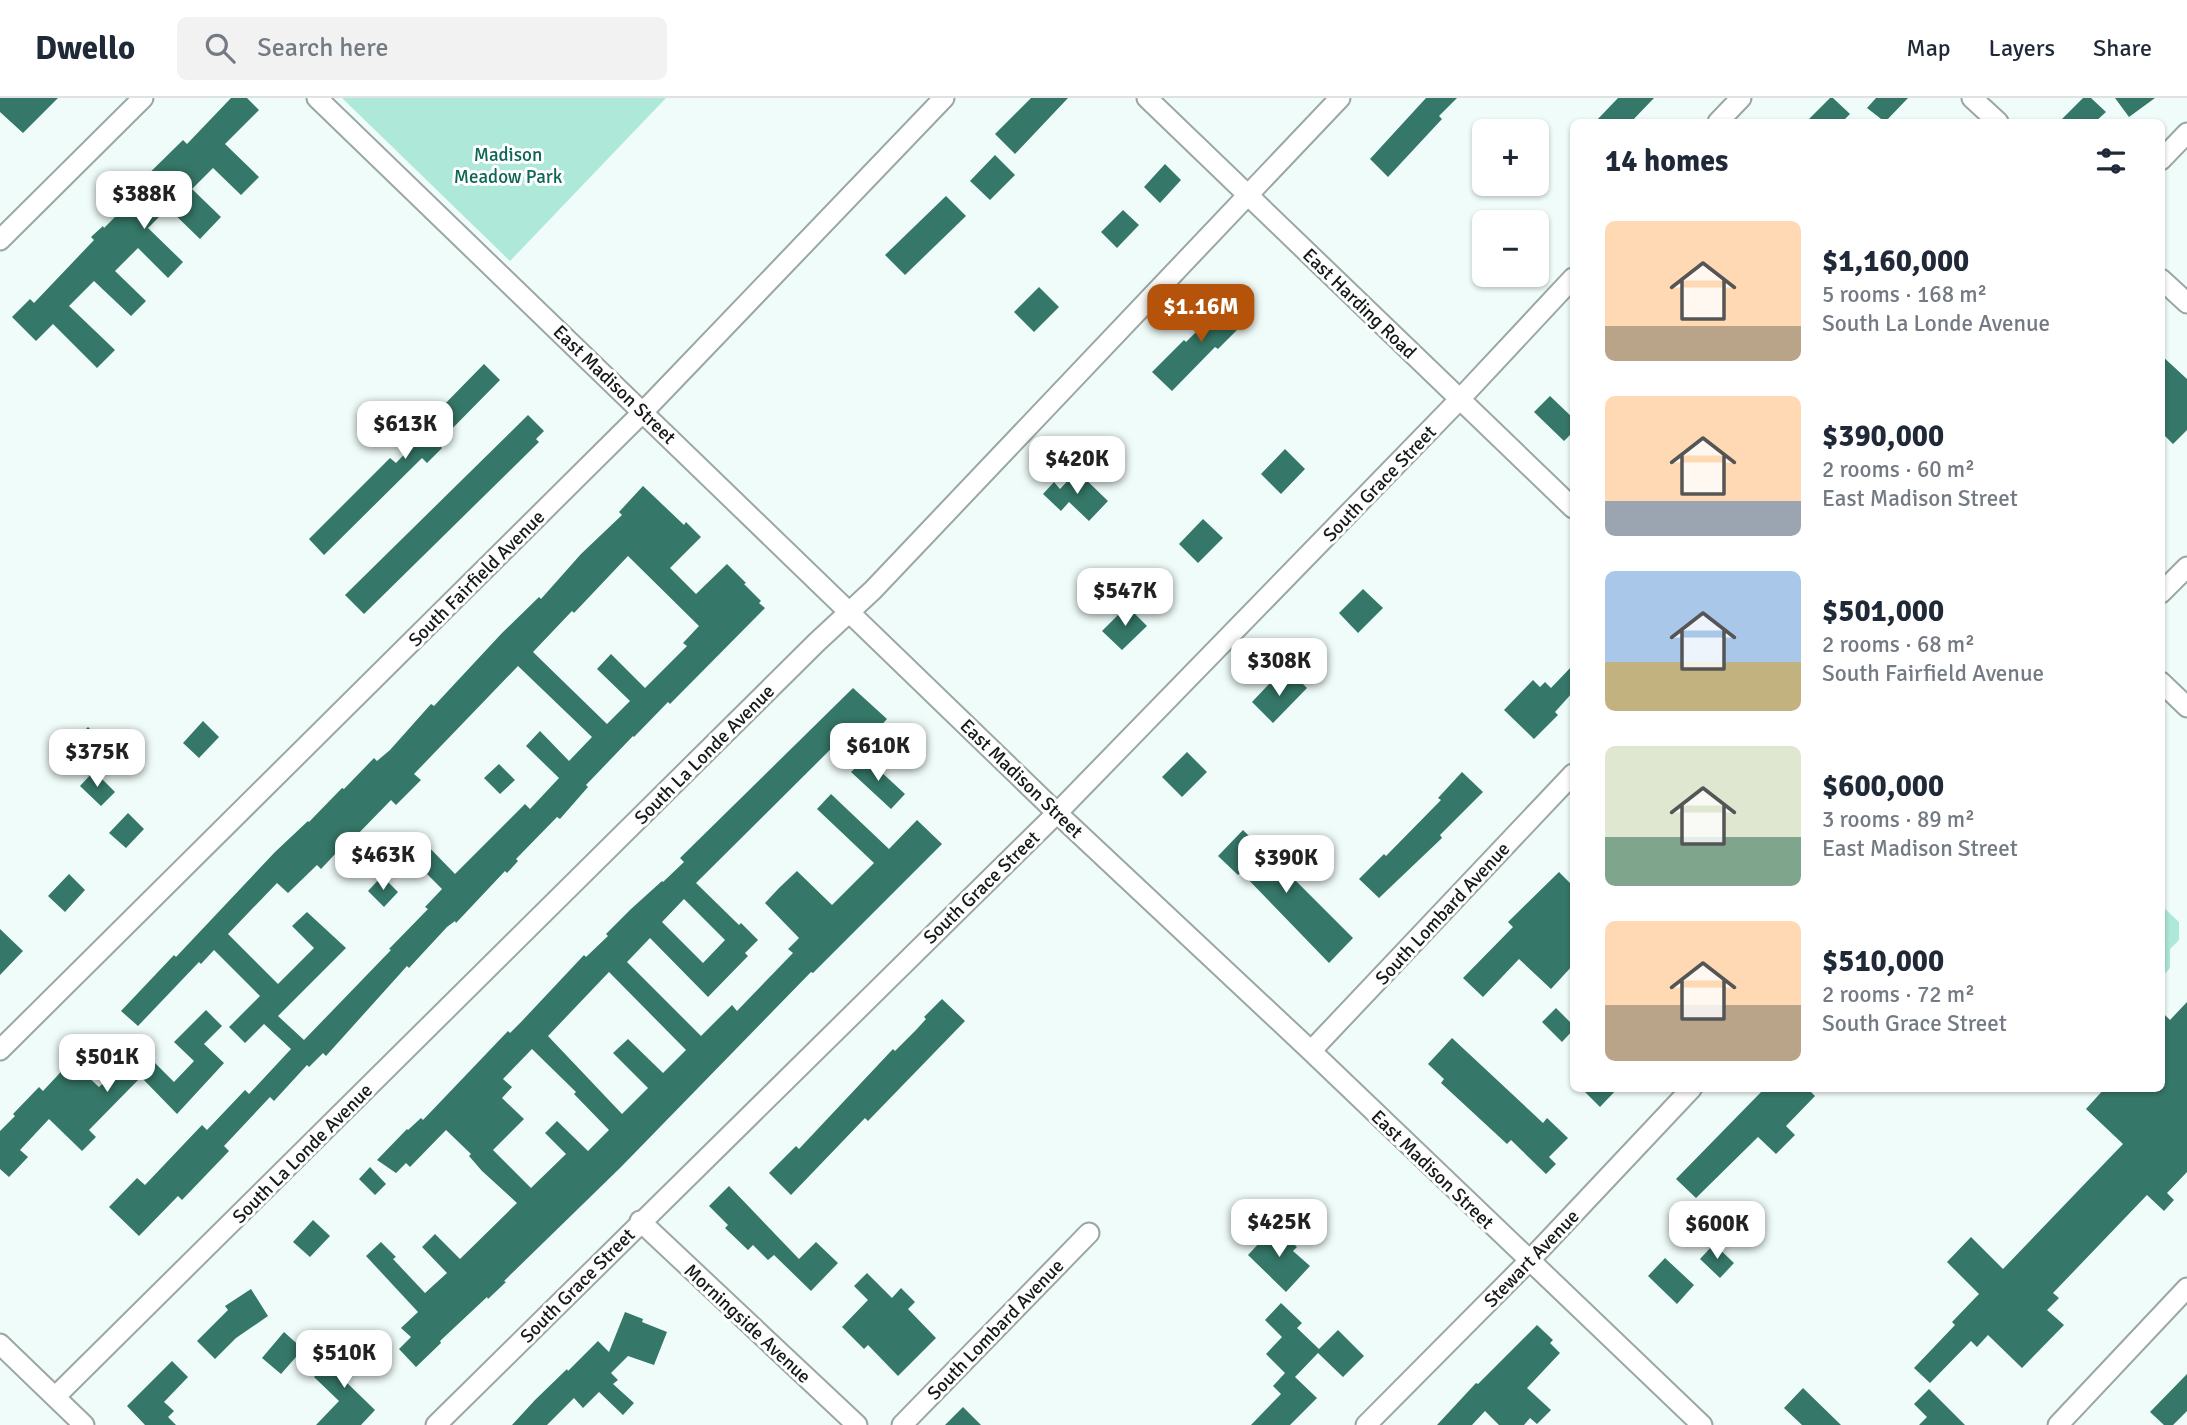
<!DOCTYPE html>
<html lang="en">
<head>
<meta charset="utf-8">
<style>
	:root { --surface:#fff; --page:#f2f2f3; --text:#1f2937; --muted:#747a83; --line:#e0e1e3; --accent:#b45309 }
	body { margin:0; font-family:Signika,sans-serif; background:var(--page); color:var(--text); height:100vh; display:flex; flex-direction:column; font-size:26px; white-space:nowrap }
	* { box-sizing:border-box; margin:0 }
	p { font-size:23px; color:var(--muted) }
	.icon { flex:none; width:38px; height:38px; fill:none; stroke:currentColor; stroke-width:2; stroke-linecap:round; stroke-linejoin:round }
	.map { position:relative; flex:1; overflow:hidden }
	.side { position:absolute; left:1570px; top:21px; width:595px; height:973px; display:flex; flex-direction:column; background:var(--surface); border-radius:10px; box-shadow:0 2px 5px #0004 }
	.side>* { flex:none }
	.fabs { position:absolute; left:1472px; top:21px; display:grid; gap:14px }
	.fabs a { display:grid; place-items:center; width:77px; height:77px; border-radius:10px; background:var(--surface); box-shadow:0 2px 5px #0004; font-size:35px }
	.price { position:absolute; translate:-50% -60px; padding:0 16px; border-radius:14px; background:#fff; color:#222; font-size:23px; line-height:46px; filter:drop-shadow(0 2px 4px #0008) }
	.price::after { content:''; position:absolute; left:50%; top:42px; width:21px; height:16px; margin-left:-10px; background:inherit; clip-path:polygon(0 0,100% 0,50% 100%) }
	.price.active { background:var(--accent); color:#fff }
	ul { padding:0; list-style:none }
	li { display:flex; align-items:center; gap:21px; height:175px; padding:0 35px }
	li span { display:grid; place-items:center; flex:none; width:196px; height:140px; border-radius:10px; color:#555 }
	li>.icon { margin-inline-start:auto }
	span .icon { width:84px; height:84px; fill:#fffc; stroke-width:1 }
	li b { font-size:30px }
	h2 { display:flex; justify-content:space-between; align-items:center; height:84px; padding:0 35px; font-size:30px }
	header { display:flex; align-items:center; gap:42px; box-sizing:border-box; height:98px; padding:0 35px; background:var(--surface); border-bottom:2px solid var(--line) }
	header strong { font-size:33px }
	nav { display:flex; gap:38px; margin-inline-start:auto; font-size:24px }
	.search { width:490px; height:63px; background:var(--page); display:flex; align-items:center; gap:18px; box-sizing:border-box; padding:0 24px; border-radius:10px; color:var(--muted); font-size:26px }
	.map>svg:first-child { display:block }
	.green { fill:#ade8d8 }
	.building { fill:#357768; fill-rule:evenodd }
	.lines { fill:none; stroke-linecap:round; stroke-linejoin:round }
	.minor-casing { stroke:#9ba7a3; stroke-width:23 }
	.minor { stroke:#fff; stroke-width:19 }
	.labels { text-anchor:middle; stroke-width:6; stroke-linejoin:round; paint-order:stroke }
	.park-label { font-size:19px; fill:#0d6556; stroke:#fff }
	.street-label { font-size:19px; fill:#151918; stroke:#fff }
</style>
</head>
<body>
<header>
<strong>Dwello</strong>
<div class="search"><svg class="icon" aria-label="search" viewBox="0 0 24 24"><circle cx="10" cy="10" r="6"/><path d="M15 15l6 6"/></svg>Search here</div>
<nav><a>Map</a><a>Layers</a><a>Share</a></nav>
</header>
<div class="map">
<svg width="2187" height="1327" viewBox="0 0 2187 1327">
	<rect width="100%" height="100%" fill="#f0fcf9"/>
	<path class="green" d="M342,0H666L510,163Z
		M2161,807L2179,824V842L2170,851V870L2161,880Z"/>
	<path class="building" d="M0,0H58L23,35L0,14Z
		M231,0H247L259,12L225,46L259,79L241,97L213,70L192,91L221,119L200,141L168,110L148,130L183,164L168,180L138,150L115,173L146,203L131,218L94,183L69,208L115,252L97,270L53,226L36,243L12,219L30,201L34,205L94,142L91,139L103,128L104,130L135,99L130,94L183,42L187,46Z
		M1031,0H1068L1015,56L995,36Z
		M1426,0H1457L1439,18L1442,21L1388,79L1370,61Z
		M1618,0H1654L1631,24H1595Z
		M1830,0H1833L1850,16L1842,24H1806Z
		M1876,0H1908L1885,24L1867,10Z
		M2083,0H2091L2106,14L2095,24H2059Z
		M2115,0H2155L2129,19Z
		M995,57L1015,77L990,102L970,83Z
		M1165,66L1181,82L1160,105L1144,89Z
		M946,98L966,118L905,177L885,157Z
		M1123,112L1139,127L1117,150L1101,134Z
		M1039,189L1059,209L1034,234L1014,214Z
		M1230,200L1250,219L1218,251L1215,249L1172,293L1152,274L1184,242L1186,244Z
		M2161,257L2187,281V332L2173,346L2161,334Z
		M484,266L500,282L438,345L442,350L427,365L422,360L324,457L309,441L390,360L396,365L442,317L438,313Z
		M1550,298L1573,320V334L1564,343L1534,314Z
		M528,317L544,333L536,341L539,344L364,516L345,497Z
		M1285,351L1305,371L1281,396L1261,376Z
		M1077,373L1108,403L1089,423L1069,404L1061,413L1043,396L1054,384L1060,391Z
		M643,388L684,427L686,424L701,439L670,470L696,496L727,466L746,485L744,486L761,503L759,505L765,510L670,606L668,604L634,639L633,638L586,687L588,689L560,721L557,719L516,761L518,763L507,775L505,773L456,825L455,823L447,829L409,870L407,868L326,958L323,955L309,969L307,967L274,1003L270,999L224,1048L229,1053L182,1102L178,1098L139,1138L109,1109L137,1080L145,1087L202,1027L207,1032L245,992L249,996L291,951L264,926L245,945L229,929L260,898L214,852L201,866L199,864L138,928L121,913L174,857L176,859L275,754L308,723L309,724L342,690L344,691L374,660L377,663L390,652L431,606L434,608L502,535L539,499L541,501L581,456L622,417L619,414ZM628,458L699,528L683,545L687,548L645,590L611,556L597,571L630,603L607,626L533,554L572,513L574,515ZM518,568L592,639L569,663L540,633L526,648L559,680L530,711L525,706L455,776L422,742L407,756L442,791L425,809L428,811L389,851L391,852L304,942L278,918L346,850L307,814L292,828L314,850L278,886L228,836L277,785L288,795L317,767L321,771L352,738L354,740L391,702L396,707L421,682L414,676Z
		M1203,421L1223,440L1198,465L1179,446Z
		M1363,491L1383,510L1358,535L1339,515Z
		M1127,508L1147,528L1122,552L1102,533Z
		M1573,567V594L1555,614L1558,617L1534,641L1504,612L1533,582L1540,589L1545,584L1551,590Z
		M1292,575L1307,590L1273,625L1252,604L1270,585L1276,591Z
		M853,590L887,621L864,646L849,633L696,785L739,827L741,825L758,842L745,855L748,858L708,899L650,840L627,864L701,938L732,907L737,913L793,855L788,851L799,840L765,805L779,790L797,773L832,807L874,765L817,711L831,696L889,751L917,722L942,746L813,875L811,874L621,1069L504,1183L506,1184L488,1201L487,1199L440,1243L441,1245L416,1269L399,1251L411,1239L401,1230L418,1214L366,1158L381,1144L396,1159L393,1161L425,1195L447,1175L422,1149L435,1136L460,1161L517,1105L482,1073L469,1058L471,1056L446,1032L410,1069L406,1065L396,1075L377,1062L407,1031L408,1032L421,1020L423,1022L508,933L510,935L522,923L584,857L586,859L608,838L606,836L631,811L662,783L663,784L684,764L680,760ZM684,801L725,842L703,865L662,824ZM609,874L686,952L663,975L628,941L613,955L648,990L622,1016L548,938ZM532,951L576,994L574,996L609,1032L588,1053L557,1023L545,1035L566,1056L531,1090L493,1052L524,1021L502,1000L512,989L503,981Z
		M203,623L219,639L199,660L183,645Z
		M88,629L104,645L90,660L74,643Z
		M1187,654L1207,674L1182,699L1162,679Z
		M866,660L905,696L891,711L851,674Z
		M499,666L515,682L500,696L484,680Z
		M94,673L115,694L101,708L80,688Z
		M1462,674L1483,694L1440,737L1442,740L1379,800L1359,781L1384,756L1386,758L1441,702L1438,700Z
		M128,715L144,731L126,750L109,735Z
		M1243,732L1267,756L1270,754L1290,773L1288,775L1353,840L1329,865L1241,774L1238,777L1218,758Z
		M1559,774L1573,788V867L1551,891L1519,861L1483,899L1463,880L1513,829L1508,824Z
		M69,776L85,792L65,814L48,798Z
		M382,778L398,794L384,809L368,793Z
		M0,831L23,853L0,877Z
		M942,901L965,923L868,1023L865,1020L791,1097L769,1075L796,1048L799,1051L893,951L895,953L916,932L926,921L924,919Z
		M2187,904V1074L2167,1095L2174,1102L2164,1113L2147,1097L2053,1195L2059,1200L2047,1212L2064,1227L2022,1270L1988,1237L1977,1249L1971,1243L1930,1285L1914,1270L1955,1227L1952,1224L1979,1196L1947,1164L1971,1139L2003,1171L2123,1046L2086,1011L2105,990H2161V913L2170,922Z
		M1556,910L1573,927V932L1562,944L1542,924Z
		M206,912L222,928L204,946L224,965L177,1016L141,979L89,1032L96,1039L82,1053L49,1021L20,1052L28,1059L9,1079L0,1071V1033L15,1018L13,1016L39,989L43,993L71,963L99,989L140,950L174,984L194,963L174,944Z
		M1452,940L1543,1025L1547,1020L1568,1040L1549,1059L1556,1066L1546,1076L1511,1042L1507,1046L1441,985L1444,981L1428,966Z
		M1581,990H1618L1600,1009Z
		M1765,990H1807L1815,998L1786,1028L1795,1037L1776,1056L1758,1039L1696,1100L1676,1081Z
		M370,1069L386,1086L375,1097L359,1081Z
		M729,1088L799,1161L816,1144L838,1165L811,1193L774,1157L768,1162L753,1147L748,1152L725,1130L728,1127L709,1108Z
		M313,1122L330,1138L310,1159L293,1144Z
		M1275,1128L1297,1149L1293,1153L1310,1168L1286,1194L1248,1157Z
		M1714,1146L1734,1165L1720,1180L1700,1161Z
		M1665,1160L1694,1187L1677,1206L1648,1178Z
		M867,1175L892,1200L901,1190L915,1204L908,1211L936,1240L898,1278L868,1247L864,1251L842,1229L868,1202L854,1188Z
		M251,1191L268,1218L236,1240L215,1261L197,1243L228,1212L225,1208Z
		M1281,1205L1302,1225L1297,1230L1319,1251L1338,1232L1364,1258L1343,1279L1318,1255L1295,1279L1317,1300L1290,1327H1251L1281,1296L1273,1288L1285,1275L1266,1256L1282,1239L1265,1222Z
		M625,1214L643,1221L642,1224L667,1234L654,1267L628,1258L611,1275L618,1282L613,1286L634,1305L623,1317L599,1294L583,1310L574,1300L547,1327H512L535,1302L567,1271L568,1273L598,1243L609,1254Z
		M1537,1227L1553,1242L1550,1245L1560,1255L1527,1290L1551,1312L1537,1326L1530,1320L1524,1327H1499L1485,1313L1472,1327H1437L1476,1285L1478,1286Z
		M284,1234L303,1251L281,1276L262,1260Z
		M350,1244L366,1261L344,1282L375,1312L361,1327H316L339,1303L314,1279Z
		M172,1263L188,1279L164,1304L174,1313L168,1319L176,1327H145L127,1308Z
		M2187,1276V1313L2173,1327H2164L2150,1314Z
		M1803,1290L1841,1327H1802L1784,1310Z
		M1929,1291L1965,1327H1919L1927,1319L1914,1306Z
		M963,1309L981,1327H945Z"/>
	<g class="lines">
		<defs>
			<path id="minor" d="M317,0L1057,715L1311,953L1702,1327
				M1147,0L1573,410
				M1972,0L1998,24
				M1718,24L1741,0
				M2161,62L2187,35
				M0,142L143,0
				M2161,181L2187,205
				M2161,495L2187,469
				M2161,584L2187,609
				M0,952L643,314L944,0
				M1311,953L1573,676
				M640,1123L857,1327
				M0,1246L84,1327
				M55,1299L817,544L873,492L1340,0
				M436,1327L1057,715L1460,301L1573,180
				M902,1327L1089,1135
				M1366,1327L1529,1163L1692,990
				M2058,1327L2187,1190"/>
		</defs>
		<use href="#minor" class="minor-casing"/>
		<use href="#minor" class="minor"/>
	</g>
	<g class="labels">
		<g class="park-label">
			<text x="508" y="63">Madison<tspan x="508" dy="22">Meadow Park</tspan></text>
		</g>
		<g class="street-label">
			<text transform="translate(1360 205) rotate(44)" y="7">East Harding Road</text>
			<text transform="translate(615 286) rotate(44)" y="7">East Madison Street</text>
			<text transform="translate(1379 385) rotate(-46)" y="7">South Grace Street</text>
			<text transform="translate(476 480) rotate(-45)" y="7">South Fairfield Avenue</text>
			<text transform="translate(704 656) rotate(-45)" y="7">South La Londe Avenue</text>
			<text transform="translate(1022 680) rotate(44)" y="7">East Madison Street</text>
			<text transform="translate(981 789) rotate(-44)" y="7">South Grace Street</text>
			<text transform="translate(1442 815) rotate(-47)" y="7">South Lombard Avenue</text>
			<text transform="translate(302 1055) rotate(-45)" y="7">South La Londe Avenue</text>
			<text transform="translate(1433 1071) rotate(44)" y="7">East Madison Street</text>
			<text transform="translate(1531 1160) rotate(-46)" y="7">Stewart Avenue</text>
			<text transform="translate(577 1187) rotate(-45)" y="7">South Grace Street</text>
			<text transform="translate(748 1225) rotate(43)" y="7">Morningside Avenue</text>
			<text transform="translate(995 1231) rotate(-46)" y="7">South Lombard Avenue</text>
		</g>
	</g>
</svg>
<div class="fabs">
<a>+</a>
<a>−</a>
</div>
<b class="price" style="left:144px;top:133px">$388K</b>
<b class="price active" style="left:1201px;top:246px">$1.16M</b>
<b class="price" style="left:405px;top:363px">$613K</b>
<b class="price" style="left:1077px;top:398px">$420K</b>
<b class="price" style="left:1125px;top:530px">$547K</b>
<b class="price" style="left:1279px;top:600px">$308K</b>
<b class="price" style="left:878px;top:685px">$610K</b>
<b class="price" style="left:97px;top:691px">$375K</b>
<b class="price" style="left:383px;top:794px">$463K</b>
<b class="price" style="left:1286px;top:797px">$390K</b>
<b class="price" style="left:107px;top:996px">$501K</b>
<b class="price" style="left:1279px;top:1161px">$425K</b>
<b class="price" style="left:1717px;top:1163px">$600K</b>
<b class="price" style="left:344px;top:1292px">$510K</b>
<section class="side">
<h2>14 homes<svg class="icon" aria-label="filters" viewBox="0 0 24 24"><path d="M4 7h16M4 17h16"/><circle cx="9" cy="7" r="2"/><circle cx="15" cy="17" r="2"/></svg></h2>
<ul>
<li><span style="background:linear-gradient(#ffd9b3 75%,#b9a48a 0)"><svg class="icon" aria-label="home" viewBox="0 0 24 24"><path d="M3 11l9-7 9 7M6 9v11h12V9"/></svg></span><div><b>$1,160,000</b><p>5 rooms · 168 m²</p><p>South La Londe Avenue</p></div></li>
<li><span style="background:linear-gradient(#ffd9b3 75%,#9aa5b1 0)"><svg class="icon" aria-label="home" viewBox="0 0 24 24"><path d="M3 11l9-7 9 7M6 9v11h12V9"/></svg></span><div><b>$390,000</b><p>2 rooms · 60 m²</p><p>East Madison Street</p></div></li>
<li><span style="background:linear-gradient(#a9c7e8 65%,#c2b280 0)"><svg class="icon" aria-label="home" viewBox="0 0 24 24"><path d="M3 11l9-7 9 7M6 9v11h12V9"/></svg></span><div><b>$501,000</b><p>2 rooms · 68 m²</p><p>South Fairfield Avenue</p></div></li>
<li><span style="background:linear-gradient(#dfe7d0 65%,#7fa58c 0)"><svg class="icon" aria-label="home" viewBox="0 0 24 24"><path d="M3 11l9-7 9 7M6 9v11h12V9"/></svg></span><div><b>$600,000</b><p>3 rooms · 89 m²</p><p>East Madison Street</p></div></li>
<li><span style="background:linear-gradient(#ffd9b3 60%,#b9a48a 0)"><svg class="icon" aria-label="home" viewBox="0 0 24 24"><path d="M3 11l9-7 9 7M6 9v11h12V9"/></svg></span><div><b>$510,000</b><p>2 rooms · 72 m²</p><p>South Grace Street</p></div></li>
</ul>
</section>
</div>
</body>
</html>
